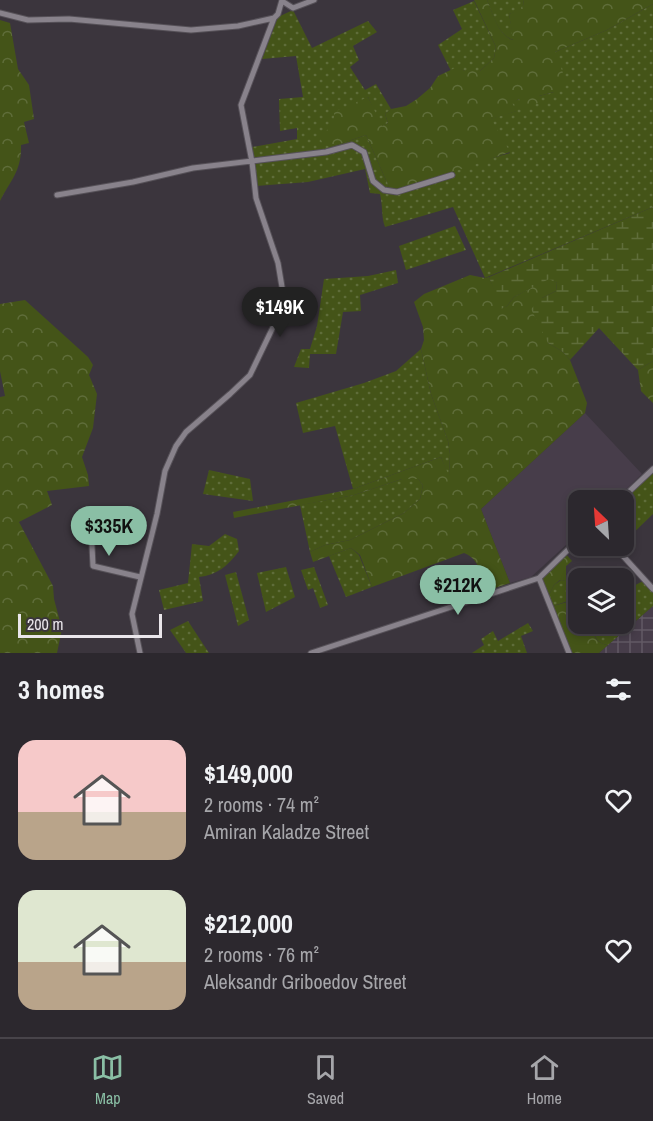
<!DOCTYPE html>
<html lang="en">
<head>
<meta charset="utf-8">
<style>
	:root { --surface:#2c282e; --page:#38343a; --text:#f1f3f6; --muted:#a6a6aa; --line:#48444a; --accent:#8abfa5 }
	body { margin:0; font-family:"Archivo Narrow",sans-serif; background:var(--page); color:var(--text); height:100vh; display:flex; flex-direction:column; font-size:22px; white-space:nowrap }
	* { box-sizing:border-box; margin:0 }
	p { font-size:20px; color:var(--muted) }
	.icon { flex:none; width:33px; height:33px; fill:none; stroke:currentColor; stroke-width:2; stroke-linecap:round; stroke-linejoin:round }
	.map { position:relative; height:653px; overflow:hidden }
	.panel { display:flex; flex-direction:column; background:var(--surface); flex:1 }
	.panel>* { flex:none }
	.needle { width:39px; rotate:335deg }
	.controls { position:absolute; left:568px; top:490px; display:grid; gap:12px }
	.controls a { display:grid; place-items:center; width:66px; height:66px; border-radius:12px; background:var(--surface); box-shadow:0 3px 9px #0003,0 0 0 2px var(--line); font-size:30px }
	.scale { position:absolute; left:18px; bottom:15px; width:144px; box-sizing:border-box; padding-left:6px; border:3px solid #eae6eb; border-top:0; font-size:16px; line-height:21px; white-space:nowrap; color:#eae6eb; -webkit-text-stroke:4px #3b353d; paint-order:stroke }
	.price { position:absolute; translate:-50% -51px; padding:0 14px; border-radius:21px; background:var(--accent); color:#111; font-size:20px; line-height:39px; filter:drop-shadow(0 2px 3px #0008) }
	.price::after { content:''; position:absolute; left:50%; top:36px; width:18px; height:14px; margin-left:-9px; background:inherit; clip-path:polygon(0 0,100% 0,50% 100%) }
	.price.active { background:#222; color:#fff }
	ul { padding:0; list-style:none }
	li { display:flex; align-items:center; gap:18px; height:150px; padding:0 18px }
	li span { display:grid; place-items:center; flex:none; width:168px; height:120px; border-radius:18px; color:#555 }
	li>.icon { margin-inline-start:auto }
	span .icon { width:72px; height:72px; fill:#fffc; stroke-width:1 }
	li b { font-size:26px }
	h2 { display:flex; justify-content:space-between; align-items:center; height:72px; padding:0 18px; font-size:26px }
	.tab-bar { display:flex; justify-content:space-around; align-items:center; height:84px; border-top:2px solid var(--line); background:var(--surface); font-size:16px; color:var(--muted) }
	.tab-bar a { display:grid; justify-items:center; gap:3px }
	.tab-bar .active { color:var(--accent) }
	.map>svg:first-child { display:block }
	.industrial { fill:url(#industrial-grid) }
	.built { fill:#473d4a }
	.grass { fill:url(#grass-dots) }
	.forest { fill:url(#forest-crowns) }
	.wetland { fill:url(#wetland-marsh) }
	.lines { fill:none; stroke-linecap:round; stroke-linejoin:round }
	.street-casing { stroke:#565158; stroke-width:7 }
	.street { stroke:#88828b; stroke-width:5 }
</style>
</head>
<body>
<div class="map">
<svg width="653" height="653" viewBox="0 0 653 653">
	<defs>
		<pattern id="industrial-grid" width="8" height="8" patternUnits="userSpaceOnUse" patternTransform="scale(1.5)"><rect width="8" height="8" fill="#473d4a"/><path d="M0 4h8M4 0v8" fill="none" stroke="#625964"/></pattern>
		<pattern id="grass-dots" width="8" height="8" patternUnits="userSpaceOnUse" patternTransform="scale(1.5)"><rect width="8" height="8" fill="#445418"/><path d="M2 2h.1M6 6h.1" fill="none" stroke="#5f6d3a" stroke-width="1.8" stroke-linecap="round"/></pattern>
		<pattern id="forest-crowns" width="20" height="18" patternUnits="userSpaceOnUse" patternTransform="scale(1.5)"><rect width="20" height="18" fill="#445418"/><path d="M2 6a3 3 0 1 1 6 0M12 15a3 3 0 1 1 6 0" fill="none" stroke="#5f6d3a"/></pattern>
		<pattern id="wetland-marsh" width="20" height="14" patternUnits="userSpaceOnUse" patternTransform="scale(1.5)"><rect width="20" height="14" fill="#445418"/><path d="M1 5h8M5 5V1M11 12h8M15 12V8" fill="none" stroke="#5f6d3a"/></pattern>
	</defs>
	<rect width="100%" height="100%" fill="#3b353d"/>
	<path class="industrial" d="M653,606V653H599Z"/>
	<path class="built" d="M585,413L642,474L614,501H579V533L531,577L510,583L481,509Z"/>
	<path class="grass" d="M487,0H523L524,4L519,11L509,14L514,40C498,36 493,14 487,0Z
		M474,1L496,47L494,58L480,71H465L457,68L451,71L438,45L462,29L453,10Z
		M653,4V207L485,278L453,207L385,227C381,216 383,206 380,194L370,193L365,169L308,182L256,186L252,147L297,139V128L280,131L279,99L303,97L296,56L262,59L278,17L293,10L312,48L368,21L377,32L353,46L359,60L350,67L365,90L376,84L391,109L385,114L388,123L381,127L368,97L335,120L329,130L320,137L331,147L366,135L389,187L510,153L490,119L516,111L511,102L520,99L526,109L539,96L554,92L555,52L607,30Z
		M455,226L466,250L406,270L399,246Z
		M396,270L398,283L360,295L361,311L343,312L336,354H310L309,368L294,367L301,349H310L317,326L324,279L368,276Z
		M421,349L431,394L448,441L450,454L449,478L441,457L353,489L335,426L303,433L296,403L364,383L396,371Z
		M209,470L250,479L253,501L203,494Z
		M653,473V514L624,542L623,501Z
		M402,479H418L423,485L420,499L404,513L350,540L325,545L310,552L300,505L354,495Z
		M225,534L237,539L239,551C228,566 217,575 199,577L203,601L164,610L159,590L188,583L192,544L209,546Z
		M351,548L359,555L372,587L346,597L329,556Z
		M286,567L295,597L266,612L257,573Z
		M314,567L328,605L320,608L313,588L308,590L301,570Z
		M236,572L249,620L238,626L225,575Z
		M561,580L566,581L576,590L579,588V600H571L553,606L548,597L554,585Z
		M643,581L653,592V606L608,645C595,643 595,635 591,624H624V591Z
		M188,621L209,653H186L170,630Z
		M528,623L533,631L521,636L527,653H472L484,645L481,639L493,631L498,641Z"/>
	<path class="forest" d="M474,0H487C493,13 498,35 513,40L509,14L519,10L524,4L523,0H653V4L607,30L555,52L566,81L554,92L539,96L538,103L526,110L519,99L512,103L517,111L491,119L510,152L402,190L389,187L366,135L331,147L323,144L319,136C329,130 335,124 334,112L368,97L382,126L388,123L385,114L391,109L406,106L417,99L430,88L438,76L457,67L465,71H480L494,58L496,47Z
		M0,20L10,23L18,69L29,85L34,119L24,122L29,143L21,145C22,170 11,180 0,201Z
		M470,275L485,278L489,277L502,308L507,306L514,297L549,278L557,283L556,291L542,298L548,343L563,352L570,360L587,403L585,413L481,509L510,583L486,591C481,576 480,559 464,553L372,587L360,555L351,548L313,562L310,552L325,545L350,540L404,513L420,499L423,485L418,479H402L354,495L234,518L233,512L353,489L441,457L449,476L450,454L448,441L431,394L421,349L424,340L423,327L414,302L424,294Z
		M25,300L88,357L93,365L89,375L97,394L93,428L82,457L88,475L89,486L47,491L52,505L19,522L53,586L54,599L62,629L57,653H0V397L5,396L0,371V304Z
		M653,361V403L641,391L638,370Z
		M566,554L572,561L566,566V581L560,580L554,585L548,597L541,578Z
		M578,599L579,624H591C594,635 595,643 608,645L599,653H572L553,606Z"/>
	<path class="wetland" d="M653,207V361L638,370L599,328L570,360L563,352L548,343L531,309L542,298L556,291L557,283L549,279L514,297L507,306L501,309L489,277Z"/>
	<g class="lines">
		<defs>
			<path id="street" d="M282,1L293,8L314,0
				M0,13L28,20L69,19L191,30L238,26L274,18
				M57,195L133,182L193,168L326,152L352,145L364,152L373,181L384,190L397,192L452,175
				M619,501L653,469
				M91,526L93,566L140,577
				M614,546L653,589
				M539,578L569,653
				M140,653L132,614L157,514L165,471L176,446L186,432L230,394L250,375L275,323L281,304L282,287L278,263L256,198L252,162L241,105L274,18L278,14L282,0
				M311,653L539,578L579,539"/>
		</defs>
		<use href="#street" class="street-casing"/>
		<use href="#street" class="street"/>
	</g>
</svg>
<div class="controls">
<a><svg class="needle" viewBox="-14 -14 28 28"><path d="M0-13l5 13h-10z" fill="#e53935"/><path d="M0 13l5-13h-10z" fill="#a6a6aa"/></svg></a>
<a><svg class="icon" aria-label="layers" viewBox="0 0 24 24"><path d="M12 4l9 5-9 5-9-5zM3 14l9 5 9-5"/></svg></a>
</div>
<div class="scale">200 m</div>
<b class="price active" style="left:280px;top:338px">$149K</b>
<b class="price" style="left:109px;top:557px">$335K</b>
<b class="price" style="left:458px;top:616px">$212K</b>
</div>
<section class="panel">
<h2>3 homes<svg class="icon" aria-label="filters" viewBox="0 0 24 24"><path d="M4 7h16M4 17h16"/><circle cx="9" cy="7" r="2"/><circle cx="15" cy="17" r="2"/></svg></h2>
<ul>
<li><span style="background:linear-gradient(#f6c9c9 60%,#b9a48a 0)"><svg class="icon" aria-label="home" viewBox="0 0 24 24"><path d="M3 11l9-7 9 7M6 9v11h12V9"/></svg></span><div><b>$149,000</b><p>2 rooms · 74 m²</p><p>Amiran Kaladze Street</p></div><svg class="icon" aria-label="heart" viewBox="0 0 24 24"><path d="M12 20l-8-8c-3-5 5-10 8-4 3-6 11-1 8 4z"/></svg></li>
<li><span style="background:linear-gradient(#dfe7d0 60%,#b9a48a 0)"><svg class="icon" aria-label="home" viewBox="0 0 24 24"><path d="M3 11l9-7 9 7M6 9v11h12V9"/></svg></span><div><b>$212,000</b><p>2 rooms · 76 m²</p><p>Aleksandr Griboedov Street</p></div><svg class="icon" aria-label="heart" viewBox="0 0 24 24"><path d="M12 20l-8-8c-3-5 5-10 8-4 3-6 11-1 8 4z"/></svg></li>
</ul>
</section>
<nav class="tab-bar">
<a class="active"><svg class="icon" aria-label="map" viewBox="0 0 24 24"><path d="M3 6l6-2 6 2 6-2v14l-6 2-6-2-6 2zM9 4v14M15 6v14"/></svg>Map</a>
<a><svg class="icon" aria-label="saved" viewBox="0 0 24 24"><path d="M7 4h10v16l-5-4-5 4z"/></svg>Saved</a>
<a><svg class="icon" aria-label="home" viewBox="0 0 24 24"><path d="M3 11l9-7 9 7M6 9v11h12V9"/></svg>Home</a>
</nav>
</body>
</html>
